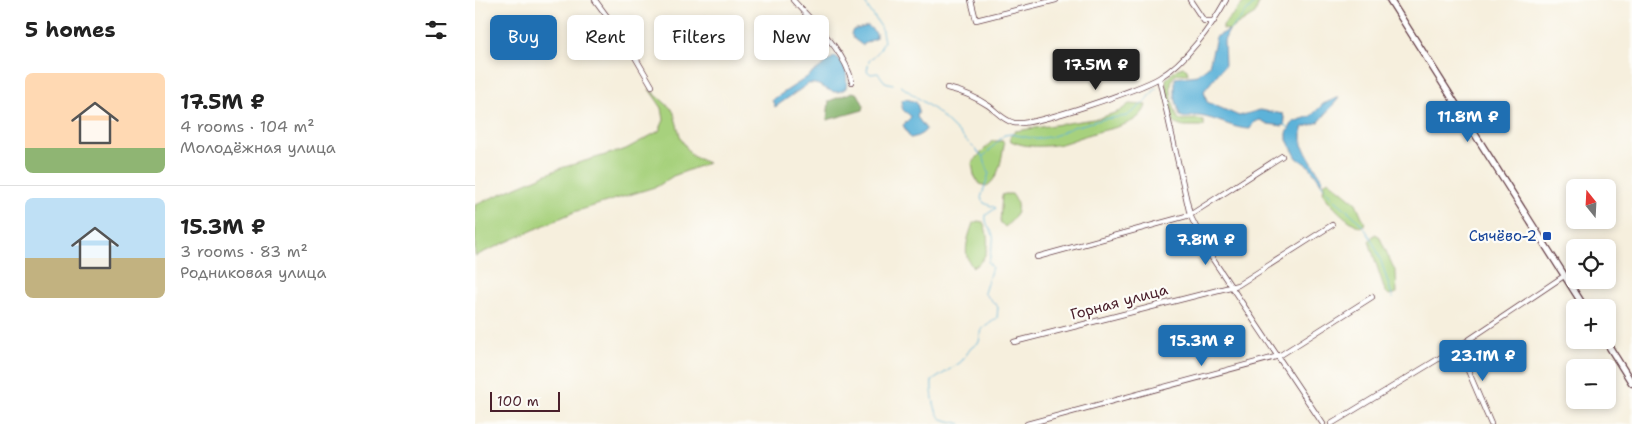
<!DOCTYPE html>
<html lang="en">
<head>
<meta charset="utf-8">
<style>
	:root { --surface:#fff; --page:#f2f2f2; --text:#222; --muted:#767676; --line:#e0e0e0; --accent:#1f6fb2 }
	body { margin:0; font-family:"Shantell Sans",sans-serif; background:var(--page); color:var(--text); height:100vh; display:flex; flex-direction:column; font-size:19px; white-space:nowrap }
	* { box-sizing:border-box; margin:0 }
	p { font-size:16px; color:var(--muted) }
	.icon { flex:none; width:28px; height:28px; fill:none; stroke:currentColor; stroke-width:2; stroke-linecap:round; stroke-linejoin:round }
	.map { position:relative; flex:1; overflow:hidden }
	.details { display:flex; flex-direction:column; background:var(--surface); width:475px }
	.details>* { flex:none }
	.hud { position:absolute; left:15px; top:15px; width:475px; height:45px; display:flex; gap:10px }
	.needle { width:32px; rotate:342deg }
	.controls { position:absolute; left:1091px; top:179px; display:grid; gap:10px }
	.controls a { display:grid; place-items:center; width:50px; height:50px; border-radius:8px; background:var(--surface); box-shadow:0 2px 8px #0003; font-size:25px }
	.scale { position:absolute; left:15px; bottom:12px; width:70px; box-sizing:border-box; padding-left:5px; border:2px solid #4a1f2b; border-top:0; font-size:14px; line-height:18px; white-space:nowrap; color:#4a1f2b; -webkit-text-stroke:4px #fdfcf7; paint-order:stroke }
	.price { position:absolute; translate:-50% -42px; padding:0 11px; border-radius:5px; background:var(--accent); color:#fff; font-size:16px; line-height:32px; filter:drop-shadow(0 1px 2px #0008) }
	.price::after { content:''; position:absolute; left:50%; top:30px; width:15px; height:11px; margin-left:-8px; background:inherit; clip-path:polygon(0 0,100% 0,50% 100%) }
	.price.on { background:#222; color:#fff }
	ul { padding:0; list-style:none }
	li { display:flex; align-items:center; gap:15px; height:125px; padding:0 25px }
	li+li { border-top:1px solid var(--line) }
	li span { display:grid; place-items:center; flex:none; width:140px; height:100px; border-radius:8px; color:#555 }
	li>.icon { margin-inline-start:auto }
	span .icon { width:60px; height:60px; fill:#fffc; stroke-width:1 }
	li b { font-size:21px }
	h2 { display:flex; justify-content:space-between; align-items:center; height:60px; padding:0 25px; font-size:21px }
	.tag { padding:0 18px; border-radius:8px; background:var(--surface); box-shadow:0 2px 8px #0003; font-size:18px; line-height:45px }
	.tag.on { background:var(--accent); color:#fff }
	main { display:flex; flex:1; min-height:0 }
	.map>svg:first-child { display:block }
	.green { fill:#a7d17d; stroke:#787854 }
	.forest { fill:#85b36c; stroke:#68694c }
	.water { fill:#5cb2d9; stroke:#536882 }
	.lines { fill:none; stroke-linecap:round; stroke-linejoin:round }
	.stream { stroke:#5cb2d9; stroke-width:1 }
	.street-casing { stroke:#643e46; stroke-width:6 }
	.secondary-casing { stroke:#643e46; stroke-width:8 }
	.street { stroke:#fff; stroke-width:4.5 }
	.secondary { stroke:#fff; stroke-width:5.5 }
	.transit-dot { fill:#1a4fb4; stroke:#fdfcf7; stroke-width:2 }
	.labels { text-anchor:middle; stroke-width:4.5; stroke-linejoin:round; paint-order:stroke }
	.transit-label { font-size:15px; fill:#164399; stroke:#fdfcf7; text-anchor:end }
	.street-label { font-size:15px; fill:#4a1f2b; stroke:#fdfcf7 }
</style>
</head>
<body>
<main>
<section class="details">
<h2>5 homes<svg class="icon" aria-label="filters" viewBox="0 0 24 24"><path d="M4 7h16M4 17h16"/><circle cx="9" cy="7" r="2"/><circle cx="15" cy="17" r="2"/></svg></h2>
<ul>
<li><span style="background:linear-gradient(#ffd9b3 75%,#8fb573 0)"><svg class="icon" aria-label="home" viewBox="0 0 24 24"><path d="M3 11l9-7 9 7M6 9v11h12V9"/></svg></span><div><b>17.5M ₽</b><p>4 rooms · 104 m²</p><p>Молодёжная улица</p></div></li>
<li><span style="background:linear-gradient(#bfe0f5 60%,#c2b280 0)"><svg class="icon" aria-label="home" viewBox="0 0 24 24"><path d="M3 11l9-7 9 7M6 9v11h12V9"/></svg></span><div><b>15.3M ₽</b><p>3 rooms · 83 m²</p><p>Родниковая улица</p></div></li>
</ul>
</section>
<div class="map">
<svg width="1157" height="424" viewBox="0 0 1157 424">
	<rect width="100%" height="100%" fill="#fdfcf7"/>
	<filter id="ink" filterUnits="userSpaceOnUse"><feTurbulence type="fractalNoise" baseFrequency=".02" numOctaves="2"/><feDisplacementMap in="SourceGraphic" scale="10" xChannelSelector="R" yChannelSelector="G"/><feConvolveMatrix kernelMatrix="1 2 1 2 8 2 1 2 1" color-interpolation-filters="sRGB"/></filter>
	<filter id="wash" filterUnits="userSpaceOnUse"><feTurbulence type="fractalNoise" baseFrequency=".0096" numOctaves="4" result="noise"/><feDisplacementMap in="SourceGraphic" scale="20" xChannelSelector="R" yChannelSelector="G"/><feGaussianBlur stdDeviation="1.12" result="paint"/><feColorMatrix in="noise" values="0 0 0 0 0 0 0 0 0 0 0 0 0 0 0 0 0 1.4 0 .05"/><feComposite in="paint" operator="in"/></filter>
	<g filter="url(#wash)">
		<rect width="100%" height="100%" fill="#f6efdd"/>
		<path class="green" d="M771,0H785L780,14L754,30L748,29V25Z
			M708,67L712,69L713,74C709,74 704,73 701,75C690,80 699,112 704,120L724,119L729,122V126H705L699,123L691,90V79L702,69Z
			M174,89L198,110L206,139L217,156L233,163L198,176L183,186L99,212L0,256V205L86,168L151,149L184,131L189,120L187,108Z
			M654,104L671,105C666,125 635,128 619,133C608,136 597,141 586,144C570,147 551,148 536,141L535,137L540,131L625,118L645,111Z
			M517,141H528L529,145C526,160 525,177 512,186L504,184L499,175L497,163Z
			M853,180L881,203L890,224L885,227C870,220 858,207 848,194L849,184Z
			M530,194H537C547,207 542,217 530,227L525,222L527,195Z
			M503,221L508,222C515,236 515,260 498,267C486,255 493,238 498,223Z
			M900,234L904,236L921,273L922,293L914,295L910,291L894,241Z"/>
		<path class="forest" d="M378,92L383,94L389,106L388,110L352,120L354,101Z"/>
		<path class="water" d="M393,26L401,33V38L387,45L379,39L376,34L378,30Z
			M754,30L749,41L750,65L729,91L732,102L764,116L785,110L808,114L810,121L808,126L793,124L785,120L779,122L775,129C758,129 742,118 724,116C717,115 713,120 705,116L700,97V78L722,75L734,66L741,37Z
			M360,56C371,63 373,75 371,88C356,100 349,81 333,84L300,107L297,100L328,80Z
			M862,98H864L844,122L827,128V145L847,179V184L835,167L822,158L812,140V133L818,122L836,116L848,104Z
			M432,99L441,102L444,110L442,117L451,129C449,134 439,138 435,138L428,125L436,117C431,110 426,114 427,100Z"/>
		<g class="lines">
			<path class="stream" d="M388,0L406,27L409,41L404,51L394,61L392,71L396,74L403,73L410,82L418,84
				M754,31L782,0
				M426,86L461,111L496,145L508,157L514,173L506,198L509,203L521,208L511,215C509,230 524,230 516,249C515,254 516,257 513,262L517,267L509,293L523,307L522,318L507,329L504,342L496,348L486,362L457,381C456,389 459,415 467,419C472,421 481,422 486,424
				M808,123L814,128
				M509,156L529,135L536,134L561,139L579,136L598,127L629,119L652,116L671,101L681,88
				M846,183C857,202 873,208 886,224C904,245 909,273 918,298"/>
		</g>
	</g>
	<g filter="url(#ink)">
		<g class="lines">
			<defs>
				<path id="street" d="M120,0L153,45L177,86
					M318,0C340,25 369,49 377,82
					M496,0L501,20L581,0
					M715,0L729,21H739
					M684,78L715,215L735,255L848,424
					M472,88C486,91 502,98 514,106C522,112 528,120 539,123C557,127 666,89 684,78C711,62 736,27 751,0
					M562,257L715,215L807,156
					M539,342L763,285L857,225
					M983,347L1016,424
					M552,424L804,356L897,297
					M856,424L983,347L1089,276"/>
				<path id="secondary" d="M915,0L1110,308
					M1130,340L1157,383"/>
			</defs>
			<use href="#street" class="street-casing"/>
			<use href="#secondary" class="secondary-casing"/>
			<use href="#street" class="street"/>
			<use href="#secondary" class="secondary"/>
		</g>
	</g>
	<rect class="transit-dot" x="1067" y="231" width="10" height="10" rx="2.5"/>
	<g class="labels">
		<g class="transit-label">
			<text x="1062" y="241">Сычёво-2</text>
		</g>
		<g class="street-label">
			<text transform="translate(644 302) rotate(-15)" y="5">Горная улица</text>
		</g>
	</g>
</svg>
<div class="controls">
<a><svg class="needle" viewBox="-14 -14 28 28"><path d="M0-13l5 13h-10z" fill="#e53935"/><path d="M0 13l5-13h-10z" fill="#767676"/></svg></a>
<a><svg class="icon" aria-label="locate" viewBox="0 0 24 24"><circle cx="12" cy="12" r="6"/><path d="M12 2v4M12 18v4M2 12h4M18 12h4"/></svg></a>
<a>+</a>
<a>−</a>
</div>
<div class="scale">100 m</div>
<b class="price on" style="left:621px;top:91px">17.5M ₽</b>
<b class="price" style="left:993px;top:143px">11.8M ₽</b>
<b class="price" style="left:731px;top:266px">7.8M ₽</b>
<b class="price" style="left:727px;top:367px">15.3M ₽</b>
<b class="price" style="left:1008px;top:382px">23.1M ₽</b>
<div class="hud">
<a class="tag on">Buy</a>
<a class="tag">Rent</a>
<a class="tag">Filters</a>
<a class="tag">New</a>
</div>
</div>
</main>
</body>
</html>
